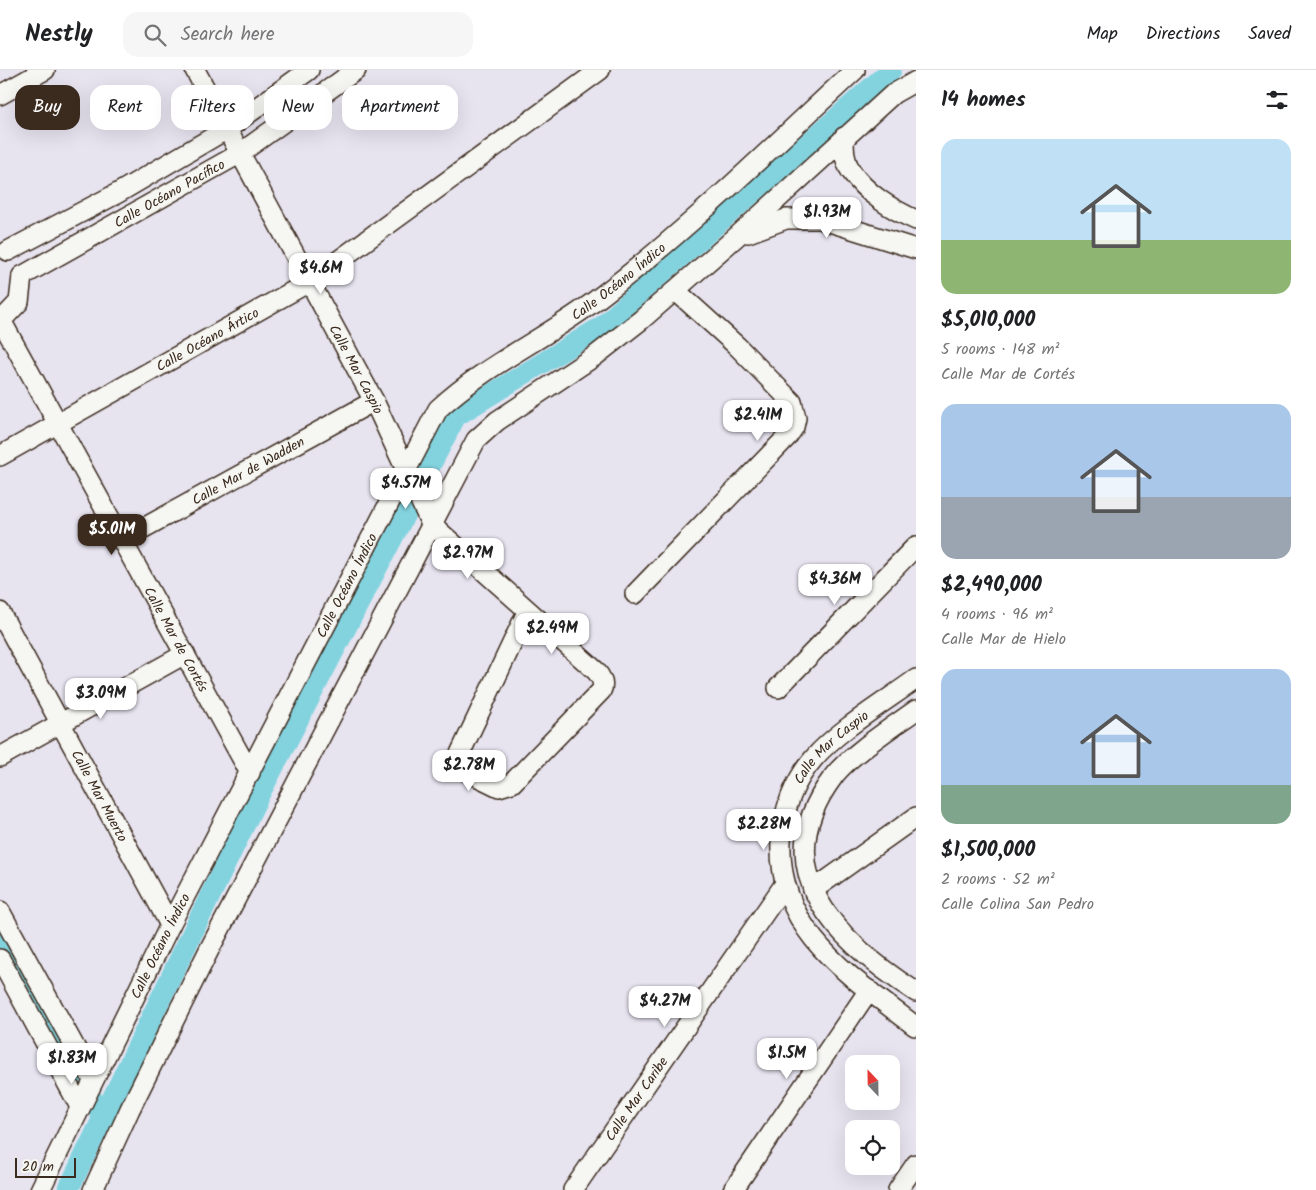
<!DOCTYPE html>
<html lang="en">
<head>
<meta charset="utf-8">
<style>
	:root { --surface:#fff; --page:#f6f6f6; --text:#202124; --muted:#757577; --line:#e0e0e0; --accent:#3b2a1e }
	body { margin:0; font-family:Kalam,sans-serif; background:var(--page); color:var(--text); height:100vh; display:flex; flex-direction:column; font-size:19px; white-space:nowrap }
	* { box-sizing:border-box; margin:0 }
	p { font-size:16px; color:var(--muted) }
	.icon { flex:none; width:28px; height:28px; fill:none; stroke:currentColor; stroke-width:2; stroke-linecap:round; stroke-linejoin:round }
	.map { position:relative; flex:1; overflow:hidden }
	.drawer { display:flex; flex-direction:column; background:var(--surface); width:400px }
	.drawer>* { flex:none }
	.hud { position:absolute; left:15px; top:15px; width:475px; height:45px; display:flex; gap:10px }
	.needle { width:32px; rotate:338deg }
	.tools { position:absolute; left:845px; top:985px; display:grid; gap:10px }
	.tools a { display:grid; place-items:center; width:55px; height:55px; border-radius:10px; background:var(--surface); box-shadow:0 5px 20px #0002; font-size:25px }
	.scale { position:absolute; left:15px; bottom:12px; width:61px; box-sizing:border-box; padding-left:5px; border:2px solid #3b2a1e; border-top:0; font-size:14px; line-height:18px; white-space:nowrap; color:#3b2a1e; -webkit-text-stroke:4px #f6f6f2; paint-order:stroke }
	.price { position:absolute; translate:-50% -42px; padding:0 11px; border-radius:10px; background:#fff; color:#222; font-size:16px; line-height:32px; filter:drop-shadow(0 1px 2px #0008) }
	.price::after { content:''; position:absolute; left:50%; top:30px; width:15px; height:11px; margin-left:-8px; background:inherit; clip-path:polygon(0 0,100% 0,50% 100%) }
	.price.selected { background:var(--accent); color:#fff }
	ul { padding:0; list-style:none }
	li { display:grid; align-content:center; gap:10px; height:265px; padding:0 25px }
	li span { display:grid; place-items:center; height:155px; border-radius:15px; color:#555 }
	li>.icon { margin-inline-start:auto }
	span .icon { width:90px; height:90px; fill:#fffc; stroke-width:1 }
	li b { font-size:21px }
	h2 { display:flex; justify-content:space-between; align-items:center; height:60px; padding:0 25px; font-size:21px }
	.tag { padding:0 18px; border-radius:15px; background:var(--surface); box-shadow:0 5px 20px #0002; font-size:18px; line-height:45px }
	.tag.selected { background:var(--accent); color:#fff }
	header { display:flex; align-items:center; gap:30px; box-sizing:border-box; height:70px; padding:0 25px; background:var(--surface); border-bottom:1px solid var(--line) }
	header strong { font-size:24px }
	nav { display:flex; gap:28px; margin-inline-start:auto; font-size:18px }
	.search { width:350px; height:45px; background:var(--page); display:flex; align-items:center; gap:12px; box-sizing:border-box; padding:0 18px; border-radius:15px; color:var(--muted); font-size:19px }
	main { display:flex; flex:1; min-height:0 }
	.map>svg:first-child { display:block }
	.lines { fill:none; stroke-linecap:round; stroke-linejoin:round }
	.canal { stroke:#83d3df; stroke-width:21 }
	.street-casing { stroke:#3b2a1e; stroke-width:22 }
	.street { stroke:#f6f6f2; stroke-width:19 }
	.labels { text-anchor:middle; stroke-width:4.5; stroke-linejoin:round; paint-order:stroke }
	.street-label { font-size:14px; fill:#3b2a1e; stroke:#f6f6f2 }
</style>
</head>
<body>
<header>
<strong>Nestly</strong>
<div class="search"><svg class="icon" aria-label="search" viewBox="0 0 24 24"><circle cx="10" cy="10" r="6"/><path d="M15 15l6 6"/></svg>Search here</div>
<nav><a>Map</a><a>Directions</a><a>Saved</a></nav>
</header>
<main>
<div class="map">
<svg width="916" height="1120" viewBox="0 0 916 1120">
	<rect width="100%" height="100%" fill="#e7e4f0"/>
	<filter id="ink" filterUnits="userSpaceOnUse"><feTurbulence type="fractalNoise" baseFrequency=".02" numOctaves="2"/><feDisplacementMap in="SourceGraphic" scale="10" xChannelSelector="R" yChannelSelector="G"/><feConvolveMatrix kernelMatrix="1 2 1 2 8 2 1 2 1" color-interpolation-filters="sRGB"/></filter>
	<g filter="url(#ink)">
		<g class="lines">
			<path class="canal" d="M0,867L103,1048
				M68,1120L257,729L456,346L601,257L891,0"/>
			<defs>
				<g id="street">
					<path id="s1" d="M195,0L374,331L431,454L596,601C601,607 605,614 601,621L512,713L499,717L462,699L457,690L527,542"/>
					<path d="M0,25L45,0"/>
					<path d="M844,67C844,79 844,91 851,101C865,123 893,140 916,150"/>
					<path d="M748,163L786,149H820L916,179"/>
					<path d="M8,181L118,123L227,59L309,0"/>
					<path id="s2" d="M22,206L239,84L356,0"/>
					<path d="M0,252L19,232L22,206"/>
					<path id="s3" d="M2,252L250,703"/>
					<path id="s4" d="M0,386L309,212L600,0"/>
					<path id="s5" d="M122,470L374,331"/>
					<path d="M635,524L787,367L794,357L796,348L792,332L737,276L676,221"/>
					<path id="s6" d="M0,542L170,855"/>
					<path d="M778,618L916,476"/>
					<path d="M916,640C894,656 848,686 833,707C763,801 838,872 916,922"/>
					<path d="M0,687L185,584"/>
					<path d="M813,820L916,747"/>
					<path d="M0,841L93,1010"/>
					<path d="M0,889L80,1037"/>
					<path id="s7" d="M915,956C851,906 777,863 781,771C783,741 794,711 814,688C837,661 886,631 916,609"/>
					<path id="s8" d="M40,1120L170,855L438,339C486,294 549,267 600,227C689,159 773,76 855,0"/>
					<path d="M93,1120L130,1039L209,880L476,370L497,351L595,286L641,250L735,168L893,24L916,11"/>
					<path id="s9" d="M573,1120L784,815"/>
					<path d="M733,1120L869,920"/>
					<path d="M898,1120L916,1094"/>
				</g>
			</defs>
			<use href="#street" class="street-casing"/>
			<use href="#street" class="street"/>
		</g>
	</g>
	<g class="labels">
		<g class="street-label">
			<text dy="5" stroke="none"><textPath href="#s2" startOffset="169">Calle Océano Pacífico</textPath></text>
			<text dy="5" stroke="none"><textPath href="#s8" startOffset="1098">Calle Océano Índico</textPath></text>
			<text dy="5" stroke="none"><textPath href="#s4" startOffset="238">Calle Océano Ártico</textPath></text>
			<text dy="5" stroke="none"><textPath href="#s1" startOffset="340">Calle Mar Caspio</textPath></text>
			<text dy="5" stroke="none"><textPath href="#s5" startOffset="144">Calle Mar de Wadden</textPath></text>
			<text dy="5" stroke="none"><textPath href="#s8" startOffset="678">Calle Océano Índico</textPath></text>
			<text dy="5" stroke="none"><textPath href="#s3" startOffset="362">Calle Mar de Cortés</textPath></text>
			<text dy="5" stroke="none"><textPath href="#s7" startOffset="350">Calle Mar Caspio</textPath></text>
			<text dy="5" stroke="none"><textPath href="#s6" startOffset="209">Calle Mar Muerto</textPath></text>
			<text dy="5" stroke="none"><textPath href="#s8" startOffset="272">Calle Océano Índico</textPath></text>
			<text dy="5" stroke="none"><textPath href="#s9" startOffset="111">Calle Mar Caribe</textPath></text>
		</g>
	</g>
</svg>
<div class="tools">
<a><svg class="needle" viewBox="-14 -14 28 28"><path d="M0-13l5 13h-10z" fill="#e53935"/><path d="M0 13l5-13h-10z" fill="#757577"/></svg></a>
<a><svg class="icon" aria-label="locate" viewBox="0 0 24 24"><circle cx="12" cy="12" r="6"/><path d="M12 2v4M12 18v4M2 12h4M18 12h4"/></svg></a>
</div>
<div class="scale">20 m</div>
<b class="price" style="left:827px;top:169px">$1.93M</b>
<b class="price" style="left:321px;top:225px">$4.6M</b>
<b class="price" style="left:758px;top:372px">$2.41M</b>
<b class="price" style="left:406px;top:440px">$4.57M</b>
<b class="price selected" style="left:112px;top:486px">$5.01M</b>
<b class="price" style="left:468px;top:510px">$2.97M</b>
<b class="price" style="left:835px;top:536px">$4.36M</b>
<b class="price" style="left:552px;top:585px">$2.49M</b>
<b class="price" style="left:101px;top:650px">$3.09M</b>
<b class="price" style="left:469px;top:722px">$2.78M</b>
<b class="price" style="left:764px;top:781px">$2.28M</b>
<b class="price" style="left:665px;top:958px">$4.27M</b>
<b class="price" style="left:787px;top:1010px">$1.5M</b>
<b class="price" style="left:72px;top:1015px">$1.83M</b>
<div class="hud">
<a class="tag selected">Buy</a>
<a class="tag">Rent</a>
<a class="tag">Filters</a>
<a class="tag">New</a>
<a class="tag">Apartment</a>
</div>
</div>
<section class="drawer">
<h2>14 homes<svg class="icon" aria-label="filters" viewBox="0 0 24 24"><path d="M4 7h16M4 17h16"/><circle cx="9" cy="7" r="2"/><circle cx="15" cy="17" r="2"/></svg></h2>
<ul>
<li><span style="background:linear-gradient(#bfe0f5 65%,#8fb573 0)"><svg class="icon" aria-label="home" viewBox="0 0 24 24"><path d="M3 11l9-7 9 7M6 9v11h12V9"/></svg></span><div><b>$5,010,000</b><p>5 rooms · 148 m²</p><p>Calle Mar de Cortés</p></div></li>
<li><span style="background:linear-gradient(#a9c7e8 60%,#9aa5b1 0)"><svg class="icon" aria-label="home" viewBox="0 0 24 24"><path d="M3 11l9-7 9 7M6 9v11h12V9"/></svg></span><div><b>$2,490,000</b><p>4 rooms · 96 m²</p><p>Calle Mar de Hielo</p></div></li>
<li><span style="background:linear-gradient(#a9c7e8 75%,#7fa58c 0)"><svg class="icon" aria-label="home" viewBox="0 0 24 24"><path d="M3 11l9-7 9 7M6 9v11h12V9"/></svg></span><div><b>$1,500,000</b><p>2 rooms · 52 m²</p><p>Calle Colina San Pedro</p></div></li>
</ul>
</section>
</main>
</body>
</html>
